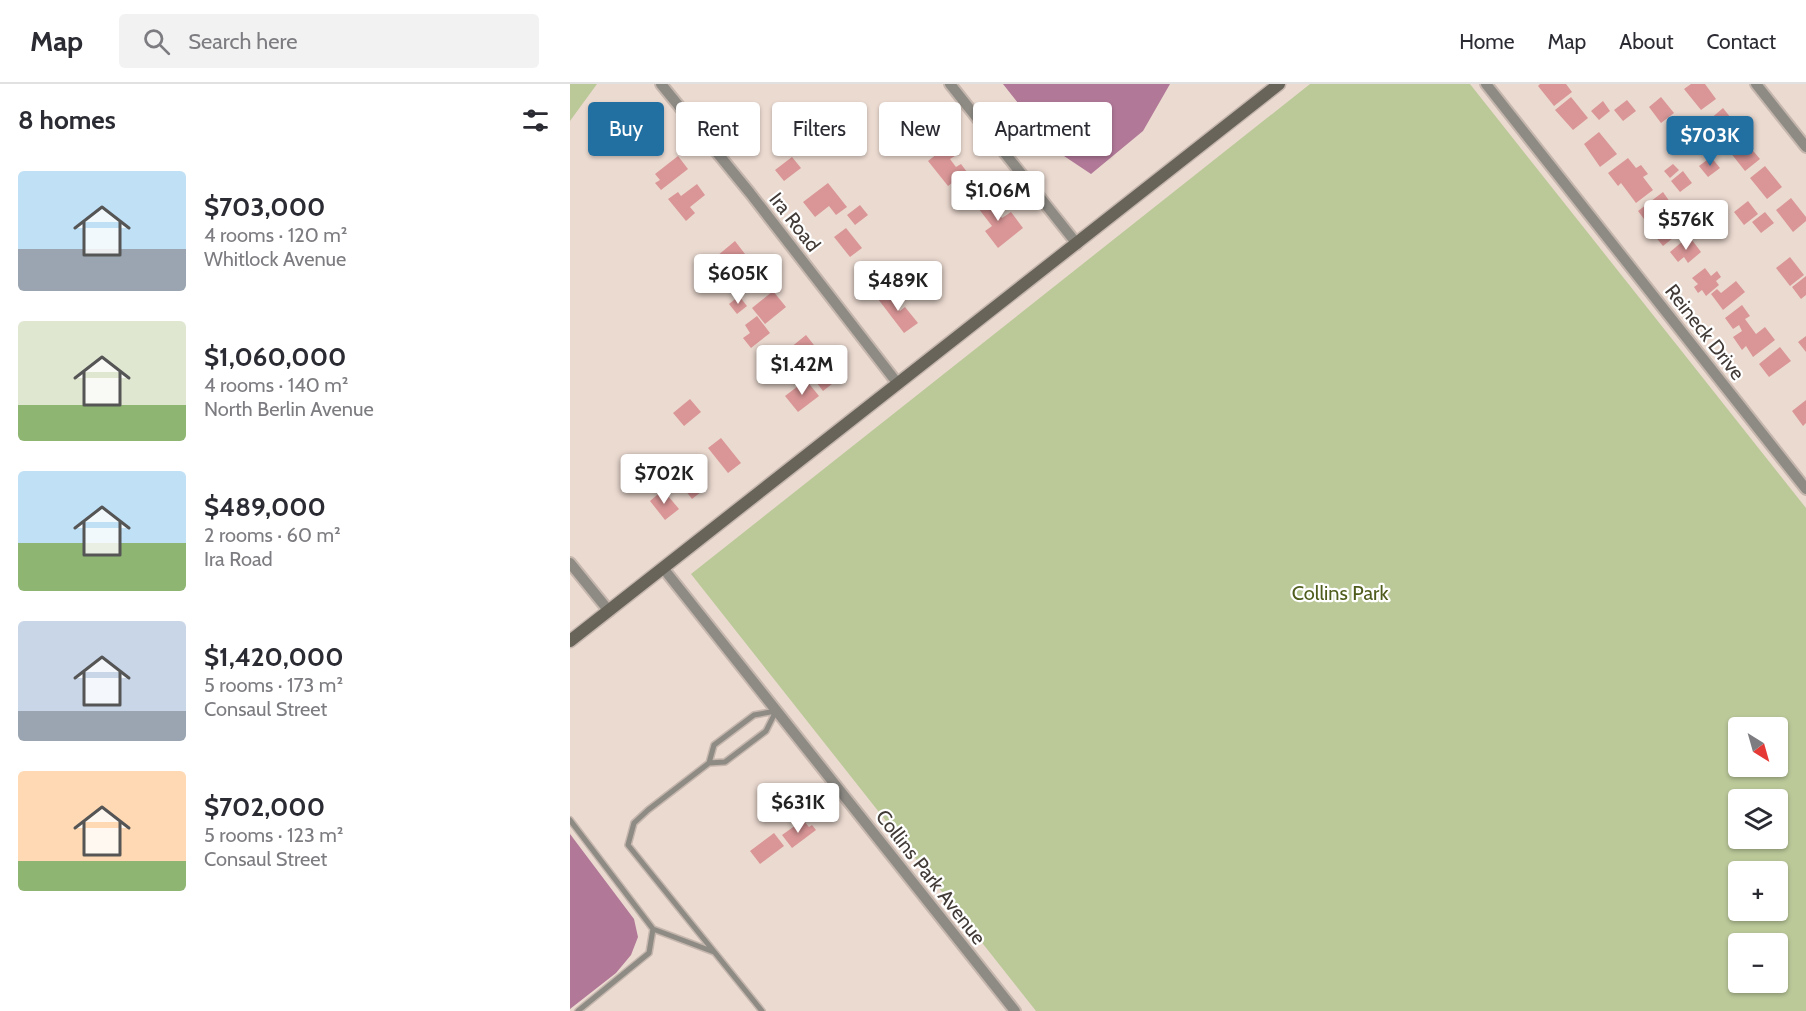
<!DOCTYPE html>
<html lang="en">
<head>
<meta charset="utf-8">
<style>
	:root { --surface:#fff; --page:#f2f2f3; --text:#2b2b33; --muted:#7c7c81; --line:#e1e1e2; --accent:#2270a2 }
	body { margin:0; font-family:Cabin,sans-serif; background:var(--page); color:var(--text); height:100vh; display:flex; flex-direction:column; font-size:22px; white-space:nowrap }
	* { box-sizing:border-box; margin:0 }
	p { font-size:20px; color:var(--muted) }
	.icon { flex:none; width:33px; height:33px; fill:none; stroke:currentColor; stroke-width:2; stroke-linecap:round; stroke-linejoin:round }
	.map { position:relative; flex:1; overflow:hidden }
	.sheet { display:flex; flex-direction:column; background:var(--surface); width:570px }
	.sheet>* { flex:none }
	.guide { position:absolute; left:18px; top:18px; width:570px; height:54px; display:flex; gap:12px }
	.needle { width:39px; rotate:143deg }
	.buttons { position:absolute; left:1158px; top:633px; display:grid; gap:12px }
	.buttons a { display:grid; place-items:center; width:60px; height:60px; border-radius:6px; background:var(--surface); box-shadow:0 2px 4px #0004; font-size:30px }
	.price { position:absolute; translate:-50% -51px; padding:0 14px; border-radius:6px; background:#fff; color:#222; font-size:20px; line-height:39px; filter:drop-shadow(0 2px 3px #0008) }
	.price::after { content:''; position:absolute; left:50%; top:36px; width:18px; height:14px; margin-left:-9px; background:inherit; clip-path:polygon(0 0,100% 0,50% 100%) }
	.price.current { background:var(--accent); color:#fff }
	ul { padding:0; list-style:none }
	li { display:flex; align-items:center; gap:18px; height:150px; padding:0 18px }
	li span { display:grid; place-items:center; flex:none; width:168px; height:120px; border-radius:6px; color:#555 }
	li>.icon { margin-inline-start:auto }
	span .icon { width:72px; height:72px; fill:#fffc; stroke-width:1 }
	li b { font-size:26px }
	h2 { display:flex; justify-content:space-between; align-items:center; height:72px; padding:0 18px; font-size:26px }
	.chip { padding:0 21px; border-radius:6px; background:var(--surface); box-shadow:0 2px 4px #0004; font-size:21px; line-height:54px }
	.chip.current { background:var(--accent); color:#fff }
	header { display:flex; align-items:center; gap:36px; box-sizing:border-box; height:84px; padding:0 30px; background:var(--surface); border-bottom:2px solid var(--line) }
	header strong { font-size:28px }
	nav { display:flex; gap:33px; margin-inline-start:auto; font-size:21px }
	.search { width:420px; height:54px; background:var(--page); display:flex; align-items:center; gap:15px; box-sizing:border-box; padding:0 21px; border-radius:6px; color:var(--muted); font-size:22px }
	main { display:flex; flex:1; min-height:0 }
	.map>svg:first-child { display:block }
	.green { fill:#bbc999; fill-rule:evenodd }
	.water { fill:#b17898 }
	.building { fill:#da9697 }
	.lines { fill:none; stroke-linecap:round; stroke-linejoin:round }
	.lane-casing { stroke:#c6b7ae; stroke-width:8 }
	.street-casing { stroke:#c6b7ae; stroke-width:14 }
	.secondary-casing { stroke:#c6b7ae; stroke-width:15 }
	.lane { stroke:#8e8b85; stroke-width:5 }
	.street { stroke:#8e8b85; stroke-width:10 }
	.secondary { stroke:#68645a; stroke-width:12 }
	.labels { text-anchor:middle; stroke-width:4.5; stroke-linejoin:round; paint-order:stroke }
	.street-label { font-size:20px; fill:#413a36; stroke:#fff }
	.park-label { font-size:20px; fill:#4f5d1c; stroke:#fff }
</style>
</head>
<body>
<header>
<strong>Map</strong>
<div class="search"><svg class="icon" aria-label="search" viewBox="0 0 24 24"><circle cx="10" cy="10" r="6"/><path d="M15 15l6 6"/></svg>Search here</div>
<nav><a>Home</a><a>Map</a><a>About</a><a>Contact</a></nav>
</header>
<main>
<section class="sheet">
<h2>8 homes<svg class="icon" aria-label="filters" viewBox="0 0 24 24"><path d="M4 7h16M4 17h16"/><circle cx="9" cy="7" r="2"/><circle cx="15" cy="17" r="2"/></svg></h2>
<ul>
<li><span style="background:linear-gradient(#bfe0f5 65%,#9aa5b1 0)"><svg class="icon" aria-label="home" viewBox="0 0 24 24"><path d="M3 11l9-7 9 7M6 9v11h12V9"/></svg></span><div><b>$703,000</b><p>4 rooms · 120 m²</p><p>Whitlock Avenue</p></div></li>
<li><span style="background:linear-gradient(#dfe7d0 70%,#8fb573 0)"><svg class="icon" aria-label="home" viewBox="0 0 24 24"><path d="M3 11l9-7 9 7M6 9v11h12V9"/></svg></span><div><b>$1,060,000</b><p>4 rooms · 140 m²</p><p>North Berlin Avenue</p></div></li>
<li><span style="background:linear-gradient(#bfe0f5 60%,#8fb573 0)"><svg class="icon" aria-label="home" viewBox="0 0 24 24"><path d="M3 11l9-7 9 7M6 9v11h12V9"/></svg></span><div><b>$489,000</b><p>2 rooms · 60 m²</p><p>Ira Road</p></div></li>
<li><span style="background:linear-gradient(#c9d6e8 75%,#9aa5b1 0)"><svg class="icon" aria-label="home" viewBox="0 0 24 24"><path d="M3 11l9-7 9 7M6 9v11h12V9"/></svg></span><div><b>$1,420,000</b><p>5 rooms · 173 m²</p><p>Consaul Street</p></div></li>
<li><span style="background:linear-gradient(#ffd9b3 75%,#8fb573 0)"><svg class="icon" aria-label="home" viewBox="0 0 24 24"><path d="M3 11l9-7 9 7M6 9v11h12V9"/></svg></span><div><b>$702,000</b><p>5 rooms · 123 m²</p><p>Consaul Street</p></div></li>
</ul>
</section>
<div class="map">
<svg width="1236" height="927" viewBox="0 0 1236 927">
	<rect width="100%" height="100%" fill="#ebdad0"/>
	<path class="green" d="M0,0H27L0,37Z
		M740,0H900L1236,424V927H466L121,490ZM1168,644H1208V682H1168ZM1168,716H1208V754H1168ZM1168,788H1208V826H1168ZM1168,860H1208V898H1168Z"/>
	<path class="water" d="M433,0H600L573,47L521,90L485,66Z
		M0,750L64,835L68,853L61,871L46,889L0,925Z"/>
	<path class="building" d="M970,0H996L1002,8L984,22L968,2Z
		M1121,0H1135L1146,15L1131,26L1114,5Z
		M1001,13L1018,34L1003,46L985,26Z
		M1091,13L1104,29L1091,39L1079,23Z
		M1057,16L1066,27L1053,37L1044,26Z
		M1033,17L1040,27L1029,36L1021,27Z
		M1153,24L1168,43L1150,58L1140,47L1144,43L1139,36Z
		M356,36L364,47L351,57L342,46Z
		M1118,43L1128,55L1114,65L1105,53Z
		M1029,48L1047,70L1030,83L1014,60Z
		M1174,56L1190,75L1175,87L1160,68Z
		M377,62L385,72L380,75L386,83L391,80L397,88L378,102L358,77Z
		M108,72L118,85L91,106L85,99L90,96L85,90Z
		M222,73L231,84L214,97L205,86Z
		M1141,73L1150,84L1138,93L1129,82Z
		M1058,74L1066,84L1071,81L1078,90L1073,93L1083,106L1066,119L1051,99L1048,102L1038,89Z
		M1103,80L1109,86L1100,94L1094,87Z
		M1195,82L1212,103L1197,115L1180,94Z
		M1113,87L1122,99L1110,108L1101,97Z
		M258,99L277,123L266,131L259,122L245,133L233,118Z
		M127,100L135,111L120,123L125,129L116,137L98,115L108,108L111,112Z
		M1093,108L1100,118L1096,122L1100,127L1080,143L1068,127Z
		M418,110L428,123L425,125L432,134L441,128L453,144L428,164L415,147L422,142L405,120Z
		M1221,114L1236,133V137L1223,148L1206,126Z
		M1178,117L1188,130L1174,141L1164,128Z
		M290,121L298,131L285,141L277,131Z
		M1103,128L1113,140L1105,146L1108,150L1093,162L1080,146Z
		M1195,128L1204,139L1191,149L1182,138Z
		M276,144L292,164L280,173L264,153Z
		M1119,152L1131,168L1118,179L1114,173L1108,178L1100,168Z
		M165,157L175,170L157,184L147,172Z
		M1220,173L1234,191L1220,202L1206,184Z
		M178,180L191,196L175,208L163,192Z
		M1135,184L1141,192L1147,187L1151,193L1146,197L1149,201L1136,212L1132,206L1128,209L1124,203L1128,200L1122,194Z
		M1236,192V211L1231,215L1222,203Z
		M1166,197L1175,208L1153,226L1141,210L1147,205L1151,209Z
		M320,206L329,218L325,221L330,227L335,223L348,239L334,249L308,215Z
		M203,207L216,223L195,240L182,224Z
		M169,212L177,222L167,230L159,220Z
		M1172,221L1180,232L1175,235L1186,250L1195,243L1205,256L1183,273L1176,262L1172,266L1163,253L1172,247L1169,241L1163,245L1155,234Z
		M187,232L200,249L181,264L173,254L180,249L175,241Z
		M236,251L259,280L256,282L267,296L253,307L220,264Z
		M1236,252V268L1228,258Z
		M1210,263L1221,277L1199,293L1189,280Z
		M204,273L214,285L203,294L193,282Z
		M236,296L249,312L228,328L215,312Z
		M120,315L131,328L114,342L103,329Z
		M1236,316V339L1233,342L1222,327Z
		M151,354L171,379L158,389L138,364Z
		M76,375L92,394L76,406L65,391L70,386L67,382Z
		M112,375L136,404L122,415L99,385Z
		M93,406L109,425L95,436L80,417Z
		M233,736L239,743L242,741L246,746L222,764L212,751Z
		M204,749L214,762L190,780L180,767Z"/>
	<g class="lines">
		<defs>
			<path id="lane" d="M139,679L144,661L184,631L206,627L196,647L155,678L139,679L78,726L64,739L58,761L192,927
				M0,736L83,845L144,868
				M8,927L79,869L83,845"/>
			<path id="street" d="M91,0L180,109L328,300
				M380,0L507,160
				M916,0L1236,405
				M1186,0L1236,63
				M0,479L39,527
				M93,484L445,927"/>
			<path id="secondary" d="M0,557L709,0"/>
		</defs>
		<use href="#lane" class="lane-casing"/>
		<use href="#street" class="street-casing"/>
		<use href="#secondary" class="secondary-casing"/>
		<use href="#lane" class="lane"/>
		<use href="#street" class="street"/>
		<use href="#secondary" class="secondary"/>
	</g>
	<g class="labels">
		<g class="street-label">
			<text transform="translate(225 138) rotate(52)" y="7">Ira Road</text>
			<text transform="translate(1135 248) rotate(52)" y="7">Reineck Drive</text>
			<text transform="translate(361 793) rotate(52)" y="7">Collins Park Avenue</text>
		</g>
		<g class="park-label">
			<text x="770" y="516">Collins Park</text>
		</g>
	</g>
</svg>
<div class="buttons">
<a><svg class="needle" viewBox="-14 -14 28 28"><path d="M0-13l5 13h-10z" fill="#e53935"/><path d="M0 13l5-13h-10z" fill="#7c7c81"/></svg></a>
<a><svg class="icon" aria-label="layers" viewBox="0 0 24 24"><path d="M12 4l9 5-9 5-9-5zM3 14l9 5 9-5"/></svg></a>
<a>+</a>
<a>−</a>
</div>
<b class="price current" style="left:1140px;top:83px">$703K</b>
<b class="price" style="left:428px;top:138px">$1.06M</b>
<b class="price" style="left:1116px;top:167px">$576K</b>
<b class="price" style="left:168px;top:221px">$605K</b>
<b class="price" style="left:328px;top:228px">$489K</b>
<b class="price" style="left:232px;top:312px">$1.42M</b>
<b class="price" style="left:94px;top:421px">$702K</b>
<b class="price" style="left:228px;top:750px">$631K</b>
<div class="guide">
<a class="chip current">Buy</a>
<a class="chip">Rent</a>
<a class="chip">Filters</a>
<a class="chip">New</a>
<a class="chip">Apartment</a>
</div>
</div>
</main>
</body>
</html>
